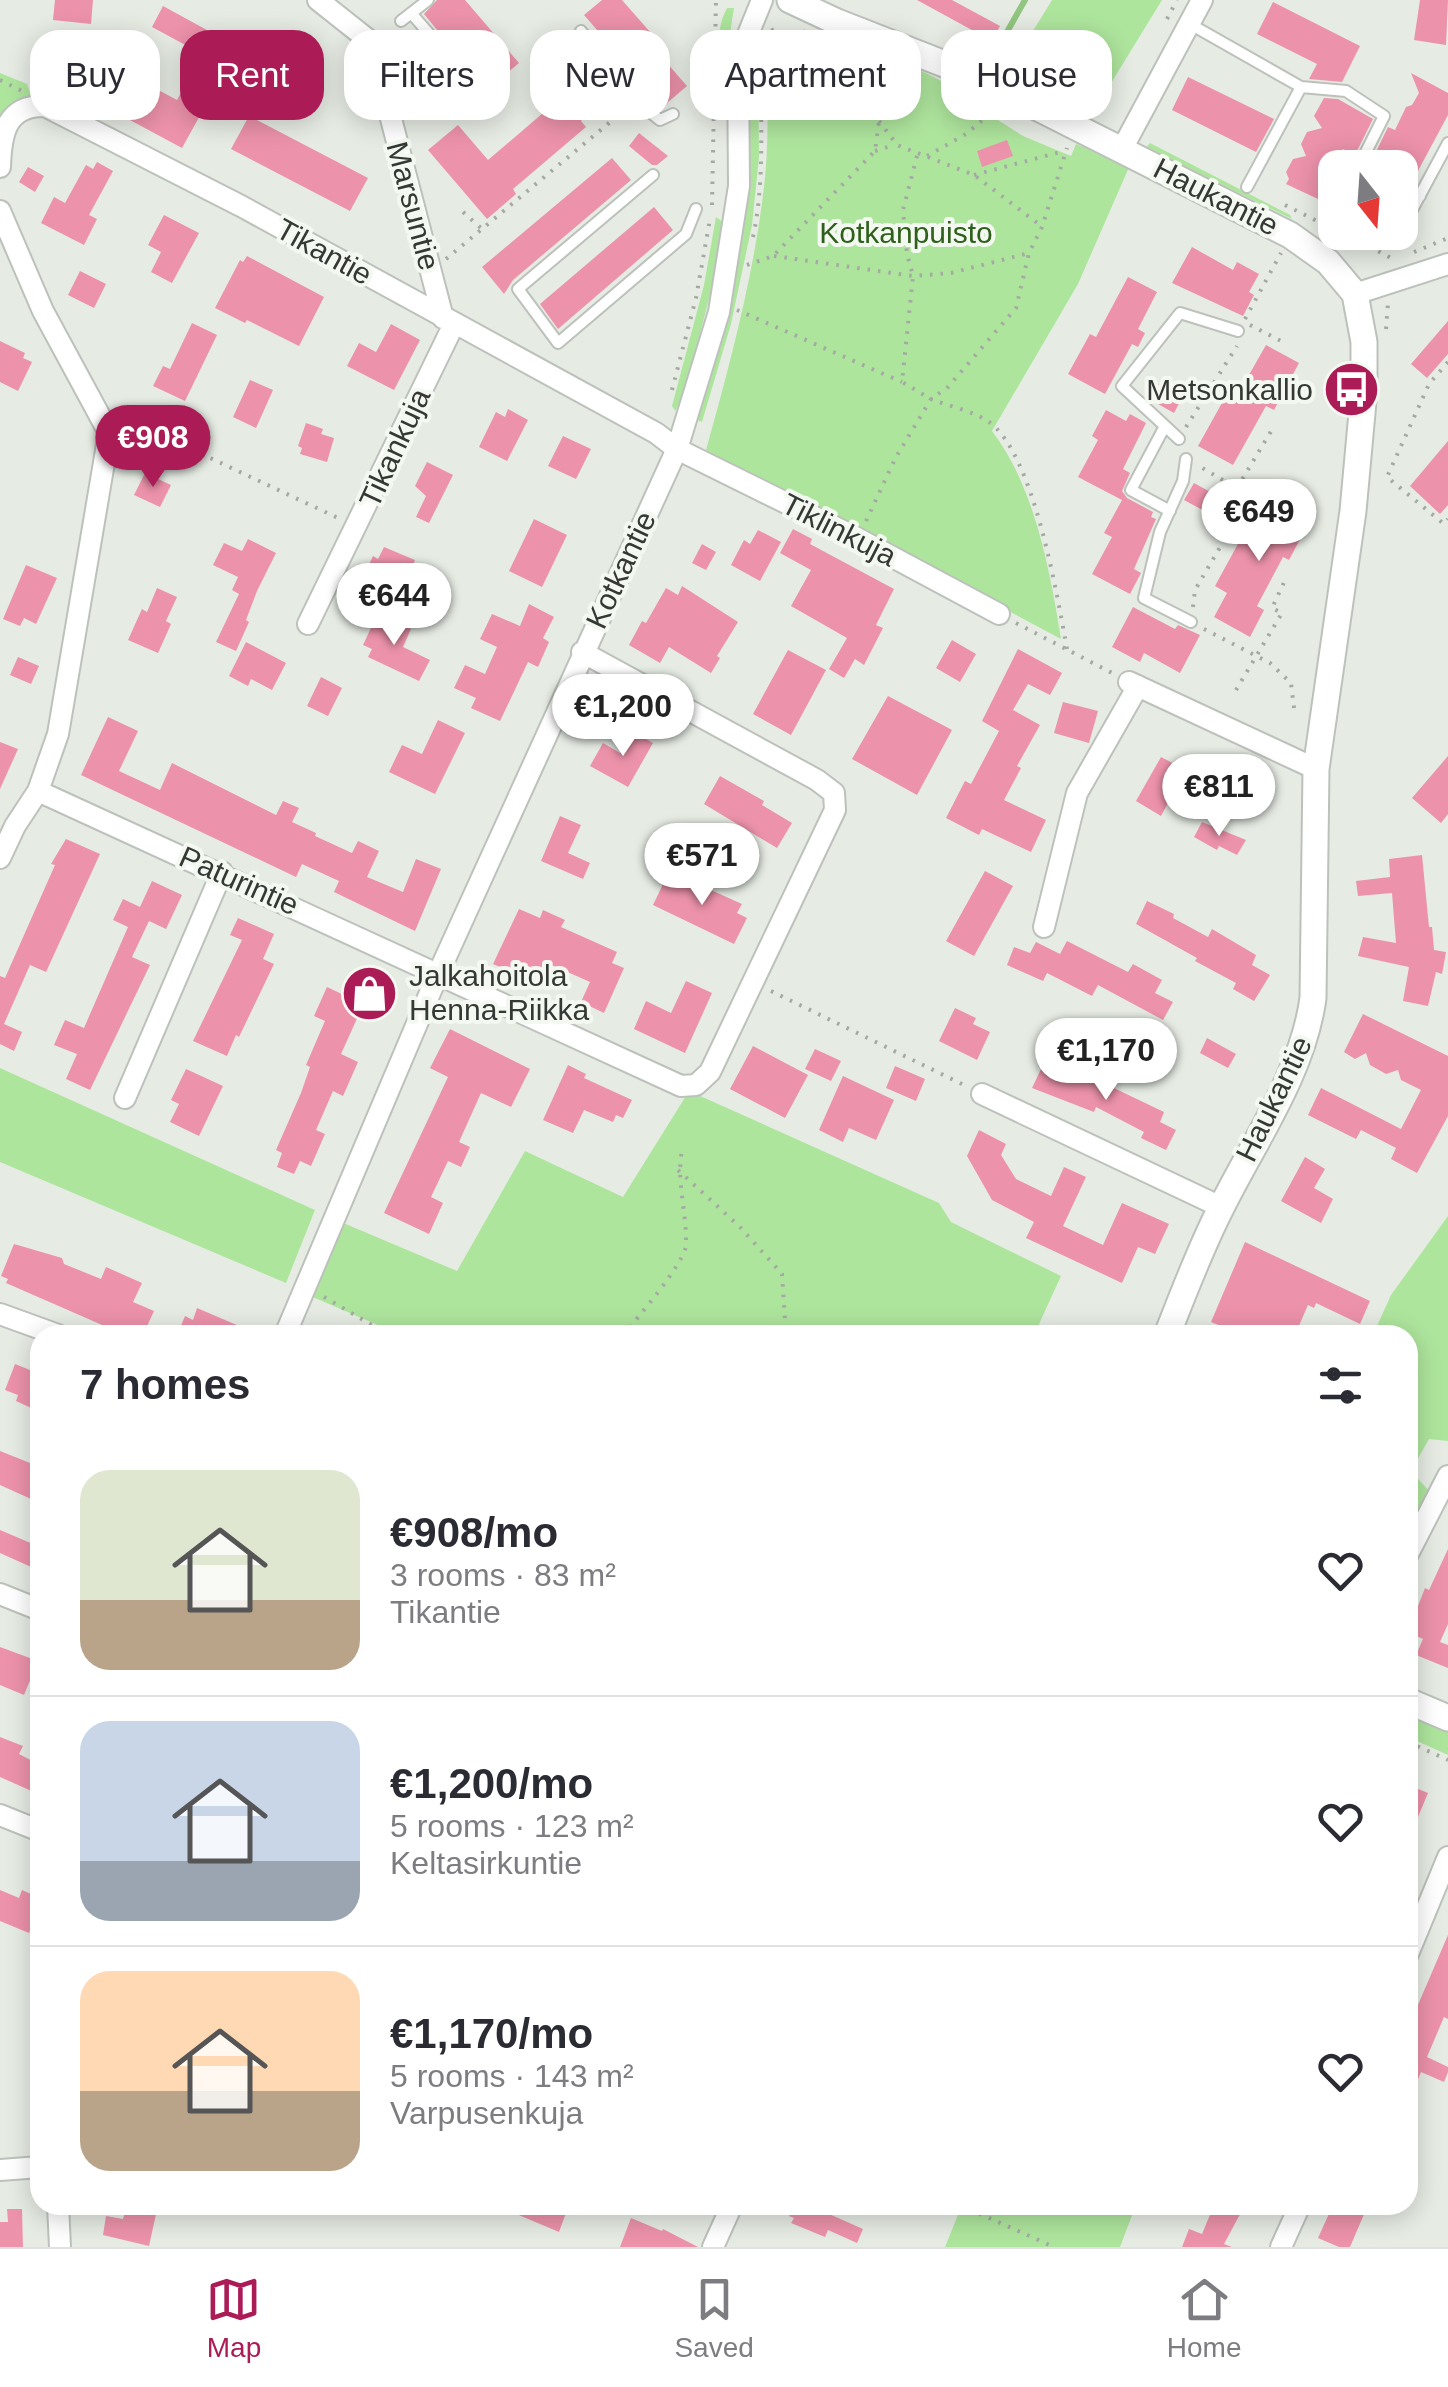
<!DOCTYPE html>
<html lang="en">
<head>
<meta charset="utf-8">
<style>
	:root { --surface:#fff; --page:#f2f2f3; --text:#2b2b33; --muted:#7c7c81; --line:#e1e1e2; --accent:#ab1c57 }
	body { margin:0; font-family:Helvetica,sans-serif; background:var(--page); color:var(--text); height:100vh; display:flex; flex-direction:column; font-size:38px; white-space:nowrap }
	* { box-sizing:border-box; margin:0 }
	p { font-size:32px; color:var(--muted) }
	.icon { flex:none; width:55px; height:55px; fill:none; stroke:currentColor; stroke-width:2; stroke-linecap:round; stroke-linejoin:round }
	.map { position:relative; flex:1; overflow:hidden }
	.side { position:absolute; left:30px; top:1325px; width:1388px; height:890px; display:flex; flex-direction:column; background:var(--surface); border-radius:30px; box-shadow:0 5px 25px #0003 }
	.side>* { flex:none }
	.hud { position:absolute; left:30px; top:30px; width:1390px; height:90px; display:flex; gap:20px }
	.needle { width:65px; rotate:163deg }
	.fabs { position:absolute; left:1318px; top:150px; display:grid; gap:20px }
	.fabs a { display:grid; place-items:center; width:100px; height:100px; border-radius:20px; background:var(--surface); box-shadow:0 5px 25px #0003; font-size:50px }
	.price { position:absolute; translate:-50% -85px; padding:0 22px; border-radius:35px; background:#fff; color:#222; font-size:32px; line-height:65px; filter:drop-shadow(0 2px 5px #0008) }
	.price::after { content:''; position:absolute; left:50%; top:60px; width:30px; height:22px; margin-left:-15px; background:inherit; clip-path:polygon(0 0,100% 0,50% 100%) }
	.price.current { background:var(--accent); color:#fff }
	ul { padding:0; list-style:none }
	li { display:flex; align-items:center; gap:30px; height:250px; padding:0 50px }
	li+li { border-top:2px solid var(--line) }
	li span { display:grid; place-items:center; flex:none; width:280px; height:200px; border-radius:30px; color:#555 }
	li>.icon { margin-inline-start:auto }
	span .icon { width:120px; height:120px; fill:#fffc; stroke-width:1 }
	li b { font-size:42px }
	h2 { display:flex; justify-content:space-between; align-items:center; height:120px; padding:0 50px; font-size:42px }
	.tag { padding:0 35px; border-radius:30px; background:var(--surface); box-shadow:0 5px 25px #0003; font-size:35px; line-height:90px }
	.tag.current { background:var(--accent); color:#fff }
	.tab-bar { display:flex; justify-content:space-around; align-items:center; height:140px; border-top:2px solid var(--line); background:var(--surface); font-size:28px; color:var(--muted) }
	.tab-bar a { display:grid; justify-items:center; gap:5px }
	.tab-bar .current { color:var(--accent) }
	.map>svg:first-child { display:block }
	.green { fill:#aee59d }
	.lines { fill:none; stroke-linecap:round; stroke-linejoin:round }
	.stream { stroke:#90c67f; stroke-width:6 }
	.building { fill:#ec92aa }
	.service-casing { stroke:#bcc2bb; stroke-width:14 }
	.minor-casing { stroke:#bcc2bb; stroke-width:24 }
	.tertiary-casing { stroke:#bcc2bb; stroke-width:29 }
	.path { stroke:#a5a9a3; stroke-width:4; stroke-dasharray:2.5 8; stroke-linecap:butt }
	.service { stroke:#fff; stroke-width:10 }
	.minor { stroke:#fff; stroke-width:20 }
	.tertiary { stroke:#fff; stroke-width:25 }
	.labels { text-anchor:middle; stroke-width:8; stroke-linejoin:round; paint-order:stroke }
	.street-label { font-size:30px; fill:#353834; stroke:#f3f9f1 }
	.park-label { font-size:30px; fill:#2e5f1b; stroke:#f3f9f1 }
	.poi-label { font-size:30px; fill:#353834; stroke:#f3f9f1; text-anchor:end }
</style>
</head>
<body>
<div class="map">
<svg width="1448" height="2247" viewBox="0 0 1448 2247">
	<rect width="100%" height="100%" fill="#e6ece4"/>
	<path class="green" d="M1052,0H1162L1105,93L1025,44Z
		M727,8H734L729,40V107L723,110L720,109C720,79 712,34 727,8Z
		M803,29L888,54L961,91L963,98L1023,136L1071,156L1076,144L1130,165L1078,284L992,431C1035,487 1050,571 1061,639L706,450C731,360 755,271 765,178C769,137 767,95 768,54L775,44L804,32Z
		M758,43L759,157L752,225L731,324L702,422L697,420V416C720,331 745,245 749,157C751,125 738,68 758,43Z
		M0,73L27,84L32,99L0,134Z
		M1150,143L1290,215L1292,219L1149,149L1147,146Z
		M716,217L724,223L711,291L684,395L675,411L672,406L704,285Z
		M0,1068L315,1210L286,1283L0,1162Z
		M689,1091L939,1203L951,1222L1061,1276L1034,1335H401L308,1295L341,1222L457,1271L525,1151L623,1197Z
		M1448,1216V1441L1429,1439L1411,1471L1431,1493L1408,1540V1335H1373L1391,1295Z
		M1408,1713L1448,1732V1755L1408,1737Z
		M962,2205H1136L1120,2247H945Z"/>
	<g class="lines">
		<path class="stream" d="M998,48L1025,0"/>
	</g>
	<path class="building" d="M55,0H93L91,24L53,20Z
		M437,0H465L519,63L492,86L482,75L477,79L424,14Z
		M602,0H622L665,49L659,54L687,86L660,109L642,95L627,75L632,70L584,15Z
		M917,0H952L1000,26L992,41Z
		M1420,0H1448L1446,45L1414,40Z
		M1273,2L1360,46L1342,82L1309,79L1317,64L1257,34Z
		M163,6L238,47L182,148L115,112L134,77L177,100L202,54L152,27Z
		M414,30L443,63L430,74L402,40Z
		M56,48L94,68L80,94L43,74Z
		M592,71L617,100L596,118L590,113L581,121L586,127L513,189L516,194L487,219L428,150L458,125L488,160Z
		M1411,73L1448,93V115L1412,182L1400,176V168H1385L1372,160L1388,127L1395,130L1406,107L1412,105L1419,93Z
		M1188,77L1274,119L1256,152L1172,110Z
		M1324,98L1338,99L1373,119L1355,155L1343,149L1318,199L1286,184L1289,179L1286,172L1293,159L1306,156L1301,144L1307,132L1322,128L1314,116Z
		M249,116L368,178L350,211L231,149Z
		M639,133L668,156L657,165H652L629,146Z
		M1007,140L1013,156L982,167L977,151Z
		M612,158L631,180L513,280L504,294L482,267Z
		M97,162L113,171L89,215L97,219L84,245L41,223L54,197L65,203L86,165L93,169Z
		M28,167L44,176L35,192L19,182Z
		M654,207L673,230L558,329L540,304Z
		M164,215L199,233L172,283L151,272L161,252L148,245Z
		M1192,247L1233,270L1237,262L1259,274L1249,292L1254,295L1243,316L1172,283Z
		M247,256L324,297L299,346L247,320L245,323L215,308L240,260L243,262Z
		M80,271L106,284L94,308L68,295Z
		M1128,277L1157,292L1138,329L1145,333L1138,347L1132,344L1105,394L1068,374L1090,334L1096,337Z
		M1448,321V354L1427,378L1411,364Z
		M192,323L217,335L185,401L153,386L163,366L170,369Z
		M391,324L420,340L394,390L347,366L359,343L376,352Z
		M0,341L25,353L23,358L32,362L18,391L0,382Z
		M1266,345L1299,363L1274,410L1266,406L1233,465L1198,446L1232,385L1241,389Z
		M250,380L273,390L256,428L233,417Z
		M1157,383L1183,396L1174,413L1149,399Z
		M508,409L528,420L507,461L479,447L496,412L505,417Z
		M1106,410L1126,421L1130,414L1146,423L1123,469L1130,473L1122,491L1127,498L1153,512L1151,517L1156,519L1134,569L1141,573L1130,594L1092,574L1112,537L1104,533L1122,500L1078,477L1098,440L1092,436Z
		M306,423L323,429L321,434L334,438L327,462L300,454L302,448L298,446Z
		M563,436L591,449L576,479L548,466Z
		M1448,441V505L1440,514L1410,486Z
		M427,462L453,475L429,523L416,517L426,496L415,486Z
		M145,473L171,485L160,507L134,495Z
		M1194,483L1234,505L1225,522L1184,500Z
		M1280,494L1314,513L1289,560L1283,557L1257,606L1264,610L1250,637L1214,617L1227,593L1215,586L1245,531L1256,538Z
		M534,519L567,535L542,587L509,571Z
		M793,529L812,539L810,544L894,589L876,625L883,628L864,665L855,659L844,678L829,669L847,638L791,606L811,570L780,553Z
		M758,530L781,542L760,581L731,565L744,540L750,544Z
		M248,539L276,553L257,591L246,620L249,622L236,651L216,642L239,594L232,590L238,577L213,565L224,543L242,551Z
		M702,544L716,552L706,570L692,563Z
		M384,547L415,560L405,583L396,579L388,598L365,587L369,577L364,575L373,556L378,559Z
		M26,565L57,578L36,624L24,618L20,626L3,619Z
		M682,586L738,622L717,656L720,658L711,673L669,647L660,663L629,645L642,621L646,623L666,588L678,595Z
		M157,588L177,597L166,621L171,624L158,653L128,640L142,609L147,612Z
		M529,604L554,617L543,638L549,642L538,667L528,662L500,721L471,708L476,698L454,688L465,665L485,674L497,647L480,639L492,614L520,626Z
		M1133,607L1175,629L1178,625L1200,635L1180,673L1144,653L1140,662L1112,647Z
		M378,613L411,629L403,647L430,660L419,681L368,657L372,649L363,645Z
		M952,640L976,654L960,682L936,668Z
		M246,642L286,663L272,690L251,679L248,686L229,676Z
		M1018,649L1062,673L1050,695L1028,684L1013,710L1040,725L1017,766L1021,768L1004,800L1046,820L1031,852L982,829L979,835L946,818L965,781L971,784L999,731L982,721Z
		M788,650L826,670L791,735L753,714Z
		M18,657L39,666L31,684L10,675Z
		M321,677L342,688L328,716L307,706Z
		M888,696L952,730L917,795L852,759Z
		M1063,702L1098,711L1089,743L1054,733Z
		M108,717L138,731L119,771L160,790L172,763L276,815L283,801L299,808L292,822L316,833L315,836L352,853L358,841L379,851L367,877L403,892L416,859L441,869L415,931L334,892L339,881L302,864L296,877L81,775Z
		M438,720L465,733L435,794L389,772L402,745L422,754Z
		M632,731L653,743L628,787L590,766L603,743L620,753Z
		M0,742L18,749L0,789Z
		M1448,756V814L1441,823L1412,798Z
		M1161,757L1186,770L1161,816L1136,801Z
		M720,776L764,801L762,805L792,823L777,848L704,804Z
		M560,816L581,825L568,853L590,863L583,879L541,861Z
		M1202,822L1246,840L1237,855L1219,846L1217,850L1194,837Z
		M66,839L100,854L46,972L30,965L4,1024L22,1032L14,1051L0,1044V976L5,978L55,865L51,864Z
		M1422,855L1429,927H1432L1434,950L1446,952L1442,974L1436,972L1428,1006L1403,1001L1409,967L1358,956L1363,937L1396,943L1392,893L1358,896L1356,881L1390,877L1389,859Z
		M985,871L1013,886L974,956L946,941Z
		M675,874L742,904L737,913L747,918L734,944L653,905L665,880L671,883Z
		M152,881L182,895L166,929L149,921L132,957L150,965L90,1090L66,1079L77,1054L54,1045L65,1020L84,1028L128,927L113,920L123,899L140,907Z
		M1147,901L1174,914L1173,918L1208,937L1212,929L1256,955L1252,965L1270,975L1254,1001L1233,989L1236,983L1195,961L1197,958L1136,924Z
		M519,909L540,918L543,910L565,920L561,927L617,952L612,963L624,968L604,1013L581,1002L590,982L545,962L538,977L517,967L514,973L493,964Z
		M238,918L274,934L263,959L274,964L239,1037L236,1035L227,1056L193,1041L242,940L230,935Z
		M1067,941L1128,972L1133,964L1162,980L1155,993L1173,1002L1163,1020L1098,985L1092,996L1047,973L1043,981L1007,965L1014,947L1030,953L1036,942L1060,954Z
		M356,973L383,985L373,1007L364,1003L341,1054L358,1062L343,1096L333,1091L316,1130L325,1134L311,1166L300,1161L294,1174L277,1167L282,1153L276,1150L301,1093L310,1067L306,1065L325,1021L314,1016L327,987L346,996Z
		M686,981L712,993L685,1053L634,1029L646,1001L671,1013Z
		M955,1008L976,1018L973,1024L990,1032L977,1060L939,1041Z
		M1363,1014L1448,1056V1116L1417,1173L1391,1159L1396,1148L1361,1130L1356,1139L1308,1115L1321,1088L1401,1129L1421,1090L1401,1080L1398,1070L1386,1074L1370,1065L1366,1053L1355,1059L1344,1052Z
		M450,1029L530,1069L511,1107L481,1093L459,1142L470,1147L461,1167L448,1161L431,1197L443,1203L429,1234L384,1213L448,1077L430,1068Z
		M1207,1038L1236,1054L1228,1068L1200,1053Z
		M753,1046L808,1075L785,1118L730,1089Z
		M815,1049L841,1061L831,1081L805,1069Z
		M568,1065L586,1074L584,1078L632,1100L623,1118L616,1115L613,1122L584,1110L573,1133L543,1120Z
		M895,1066L925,1079L916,1101L886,1088Z
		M1042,1067L1065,1077L1070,1067L1164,1112L1160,1122L1176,1130L1166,1150L1141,1138L1144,1132L1096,1107L1094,1112L1032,1088Z
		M186,1069L223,1086L199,1136L170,1122L179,1104L171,1100Z
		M843,1076L894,1100L876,1140L849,1128L843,1142L819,1130Z
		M979,1130L1006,1144L1001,1155L1016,1179L1051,1196L1064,1167L1086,1177L1063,1226L1103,1245L1122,1203L1169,1224L1155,1254L1138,1247L1122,1283L1026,1238L1034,1222L992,1200L967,1156Z
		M1305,1157L1325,1169L1314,1188L1333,1199L1321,1223L1281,1201Z
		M1245,1242L1370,1301L1360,1324L1316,1303L1314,1308L1308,1305L1295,1335H1243L1211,1322Z
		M14,1244L62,1258L64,1264L101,1279L106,1267L142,1283L133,1302L154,1311L143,1335H125L6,1283L8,1279L1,1276Z
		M197,1308L260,1335H177L185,1316L193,1320Z
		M15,1364L40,1374V1412L16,1401L18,1395L5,1390Z
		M0,1451L40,1467V1478L31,1499L0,1485Z
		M0,1530L40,1547V1571L0,1553Z
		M1448,1549V1624L1440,1642L1448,1645V1668L1416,1655L1423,1639L1408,1632L1425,1588L1429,1590Z
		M0,1647L38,1661L24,1695L0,1685Z
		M0,1737L23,1746L19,1754L40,1765V1785L36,1793L0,1777Z
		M1408,1785L1428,1793L1408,1841Z
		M0,1890L19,1898L22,1890L40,1898V1908L29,1933L0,1921Z
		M1448,1935V2019L1444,2017L1427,2057L1448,2067V2072L1444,2082L1421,2072L1408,2104V2028Z
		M127,2205H158L149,2246L103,2235L106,2216L123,2219Z
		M495,2205H569L559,2232Z
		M794,2205H822L820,2210L863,2229L857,2243L828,2230L825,2237L791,2223L794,2218L789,2216Z
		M1214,2205H1245L1224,2244L1232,2247H1182L1189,2229L1202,2234Z
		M1333,2205H1368L1350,2247H1339L1318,2238Z
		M7,2209H22L23,2247H0V2222H8Z
		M631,2218L662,2231L663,2229L698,2247H620Z"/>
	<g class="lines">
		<defs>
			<path id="service" d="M411,13L465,75
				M401,21L428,0
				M1190,24L1301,87L1247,187
				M581,31L636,101L660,120L673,114
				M1301,87L1346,91L1384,116L1358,168
				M653,175L518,289L558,343L686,234L696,209
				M1400,185L1420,196
				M1405,223L1448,143
				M1329,226L1335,214
				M1165,426L1131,490L1170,511
				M1179,439L1122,386L1180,313L1238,331
				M1186,459L1183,481L1160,532L1144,598L1191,622"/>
			<path id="minor" d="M318,0L371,42L443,318
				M1122,149L1202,0
				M0,167C1,134 6,105 45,106L241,206L656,433L677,449L857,538L999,614
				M0,211L43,311L109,433L58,734L38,791L15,826L0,858
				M1355,294L1448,264
				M308,624L454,324
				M1129,682L1316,769
				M38,791L681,1086L696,1085L710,1072L835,810L834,793L817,780L582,652
				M1044,927L1077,793L1138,686
				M982,1094L1221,1207
				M125,1098L222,872
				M0,1314L58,1335
				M285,1335L438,974L677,449L719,312L739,186L738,59L762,0
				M1408,1554L1448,1476
				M0,1594L40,1610
				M0,1815L40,1831
				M1408,1954L1448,1857
				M0,2170L40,2167
				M58,2205L60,2247
				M713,2247L732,2205
				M1281,2247L1300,2205"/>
			<path id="tertiary" d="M790,0L837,22L975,76L1290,235L1328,262L1355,294L1364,342V391L1353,511L1316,769L1313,998C1303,1073 1254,1141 1221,1208C1200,1249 1184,1292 1167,1335
				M1408,1701L1448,1718"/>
		</defs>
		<use href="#service" class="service-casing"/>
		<use href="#minor" class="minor-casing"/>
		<use href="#tertiary" class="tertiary-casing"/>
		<path class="path" d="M1167,19L1177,0
			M771,29L778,35L793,33
			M568,59L582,54
			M0,80L22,91
			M1039,84L1052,62
			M879,121L897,145L974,175L1040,225
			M875,151L894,145
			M927,156L966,134L993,111
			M974,175L1064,151
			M712,205L716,0
			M1285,205L1317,221
			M463,212L482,229
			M1341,232L1395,260
			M753,237C766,176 759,118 762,57
			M1414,252L1448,238
			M774,256L913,276L951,273L1029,253
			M446,259L627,108
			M747,265L773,256L875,151L879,121L874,90L862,70L792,35
			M737,310L902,382
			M1245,319L1281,253
			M1250,325L1281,341
			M1386,329L1388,303
			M1448,362L1429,384L1387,477L1444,524L1448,519
			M672,390L696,298L710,219
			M125,418L338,518
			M1186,427L1237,346
			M1237,488L1273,428
			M866,521L896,457L931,399L902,382L913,276L907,254L903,210L918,152
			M1193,607L1195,590L1250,496L1199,466
			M1016,623L1114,674
			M1204,629L1270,663L1291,683L1295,716
			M1067,649C1057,595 1034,454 989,422C974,411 948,406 931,399L948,387L1016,308L1029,253L1042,227L1067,148
			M1236,690L1282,613L1272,608L1287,576
			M771,991L964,1085
			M678,1170L740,1227L782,1274L786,1335
			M324,1297L389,1335
			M623,1335C637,1319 685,1262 686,1245C687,1212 676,1182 682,1150
			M1408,1742L1448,1760
			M960,2205L1054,2247"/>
		<use href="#service" class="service"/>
		<use href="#minor" class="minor"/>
		<use href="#tertiary" class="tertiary"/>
	</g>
	<defs>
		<symbol id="bus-disc" viewBox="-11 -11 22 22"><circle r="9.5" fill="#ab1c57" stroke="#f3f9f1"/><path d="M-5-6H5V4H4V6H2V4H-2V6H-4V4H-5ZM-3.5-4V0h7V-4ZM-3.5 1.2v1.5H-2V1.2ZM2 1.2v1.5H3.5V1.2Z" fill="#fff"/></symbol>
		<symbol id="shop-disc" viewBox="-11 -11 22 22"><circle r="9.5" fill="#ab1c57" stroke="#f3f9f1"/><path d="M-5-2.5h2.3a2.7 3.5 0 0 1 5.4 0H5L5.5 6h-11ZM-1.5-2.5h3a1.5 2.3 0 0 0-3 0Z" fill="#fff"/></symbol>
	</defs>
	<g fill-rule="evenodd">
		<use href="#bus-disc" x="1320" y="358" width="63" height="63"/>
		<use href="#shop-disc" x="338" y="962" width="63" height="63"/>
	</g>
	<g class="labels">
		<g class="street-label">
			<text transform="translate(1216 197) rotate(27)" y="10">Haukantie</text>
			<text transform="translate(413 206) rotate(75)" y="10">Marsuntie</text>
			<text transform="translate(324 252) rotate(29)" y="10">Tikantie</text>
			<text transform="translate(395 448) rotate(-65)" y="10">Tikankuja</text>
			<text transform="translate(839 530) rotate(27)" y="10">Tiklinkuja</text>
			<text transform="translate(621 570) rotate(-65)" y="10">Kotkantie</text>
			<text transform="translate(239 881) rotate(24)" y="10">Paturintie</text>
			<text transform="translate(1274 1099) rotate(-64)" y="10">Haukantie</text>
		</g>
		<g class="park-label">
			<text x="906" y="243">Kotkanpuisto</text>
		</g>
		<g class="poi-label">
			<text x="1313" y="400">Metsonkallio</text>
			<text x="409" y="986" text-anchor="start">Jalkahoitola<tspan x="409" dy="34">Henna-Riikka</tspan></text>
		</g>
	</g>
</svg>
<div class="fabs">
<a><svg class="needle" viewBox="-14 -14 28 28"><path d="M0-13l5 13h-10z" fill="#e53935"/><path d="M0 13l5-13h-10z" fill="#7c7c81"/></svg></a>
</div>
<b class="price current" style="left:153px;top:490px">€908</b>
<b class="price" style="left:1259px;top:564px">€649</b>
<b class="price" style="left:394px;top:648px">€644</b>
<b class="price" style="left:623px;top:759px">€1,200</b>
<b class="price" style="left:1219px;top:839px">€811</b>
<b class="price" style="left:702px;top:908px">€571</b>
<b class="price" style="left:1106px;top:1103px">€1,170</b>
<div class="hud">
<a class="tag">Buy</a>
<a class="tag current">Rent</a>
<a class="tag">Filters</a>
<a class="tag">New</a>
<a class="tag">Apartment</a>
<a class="tag">House</a>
</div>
<section class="side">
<h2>7 homes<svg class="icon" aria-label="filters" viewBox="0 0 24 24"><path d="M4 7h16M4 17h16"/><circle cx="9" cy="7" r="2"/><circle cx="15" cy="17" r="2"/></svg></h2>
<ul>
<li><span style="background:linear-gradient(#dfe7d0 65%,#b9a48a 0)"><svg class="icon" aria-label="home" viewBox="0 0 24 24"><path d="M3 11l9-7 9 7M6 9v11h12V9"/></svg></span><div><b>€908/mo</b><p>3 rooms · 83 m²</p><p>Tikantie</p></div><svg class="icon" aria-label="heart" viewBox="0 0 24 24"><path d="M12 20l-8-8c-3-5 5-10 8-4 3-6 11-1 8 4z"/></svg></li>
<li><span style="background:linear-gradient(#c9d6e8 70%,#9aa5b1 0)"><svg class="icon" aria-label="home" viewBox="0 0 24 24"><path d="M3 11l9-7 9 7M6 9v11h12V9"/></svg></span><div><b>€1,200/mo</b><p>5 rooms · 123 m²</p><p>Keltasirkuntie</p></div><svg class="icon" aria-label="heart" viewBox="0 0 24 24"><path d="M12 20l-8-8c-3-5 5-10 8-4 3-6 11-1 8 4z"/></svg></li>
<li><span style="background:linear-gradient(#ffd9b3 60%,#b9a48a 0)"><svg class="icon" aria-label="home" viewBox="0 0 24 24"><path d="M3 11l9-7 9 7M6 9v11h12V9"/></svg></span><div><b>€1,170/mo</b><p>5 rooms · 143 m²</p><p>Varpusenkuja</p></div><svg class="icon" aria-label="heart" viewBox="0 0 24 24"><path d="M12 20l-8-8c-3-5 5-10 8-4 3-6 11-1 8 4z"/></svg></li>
</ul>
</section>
</div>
<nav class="tab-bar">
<a class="current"><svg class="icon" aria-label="map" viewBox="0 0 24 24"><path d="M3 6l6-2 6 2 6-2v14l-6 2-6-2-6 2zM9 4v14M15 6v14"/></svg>Map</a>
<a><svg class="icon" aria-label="saved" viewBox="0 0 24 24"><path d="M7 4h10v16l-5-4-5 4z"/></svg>Saved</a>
<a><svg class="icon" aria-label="home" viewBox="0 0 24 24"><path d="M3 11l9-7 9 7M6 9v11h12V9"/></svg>Home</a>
</nav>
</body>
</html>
